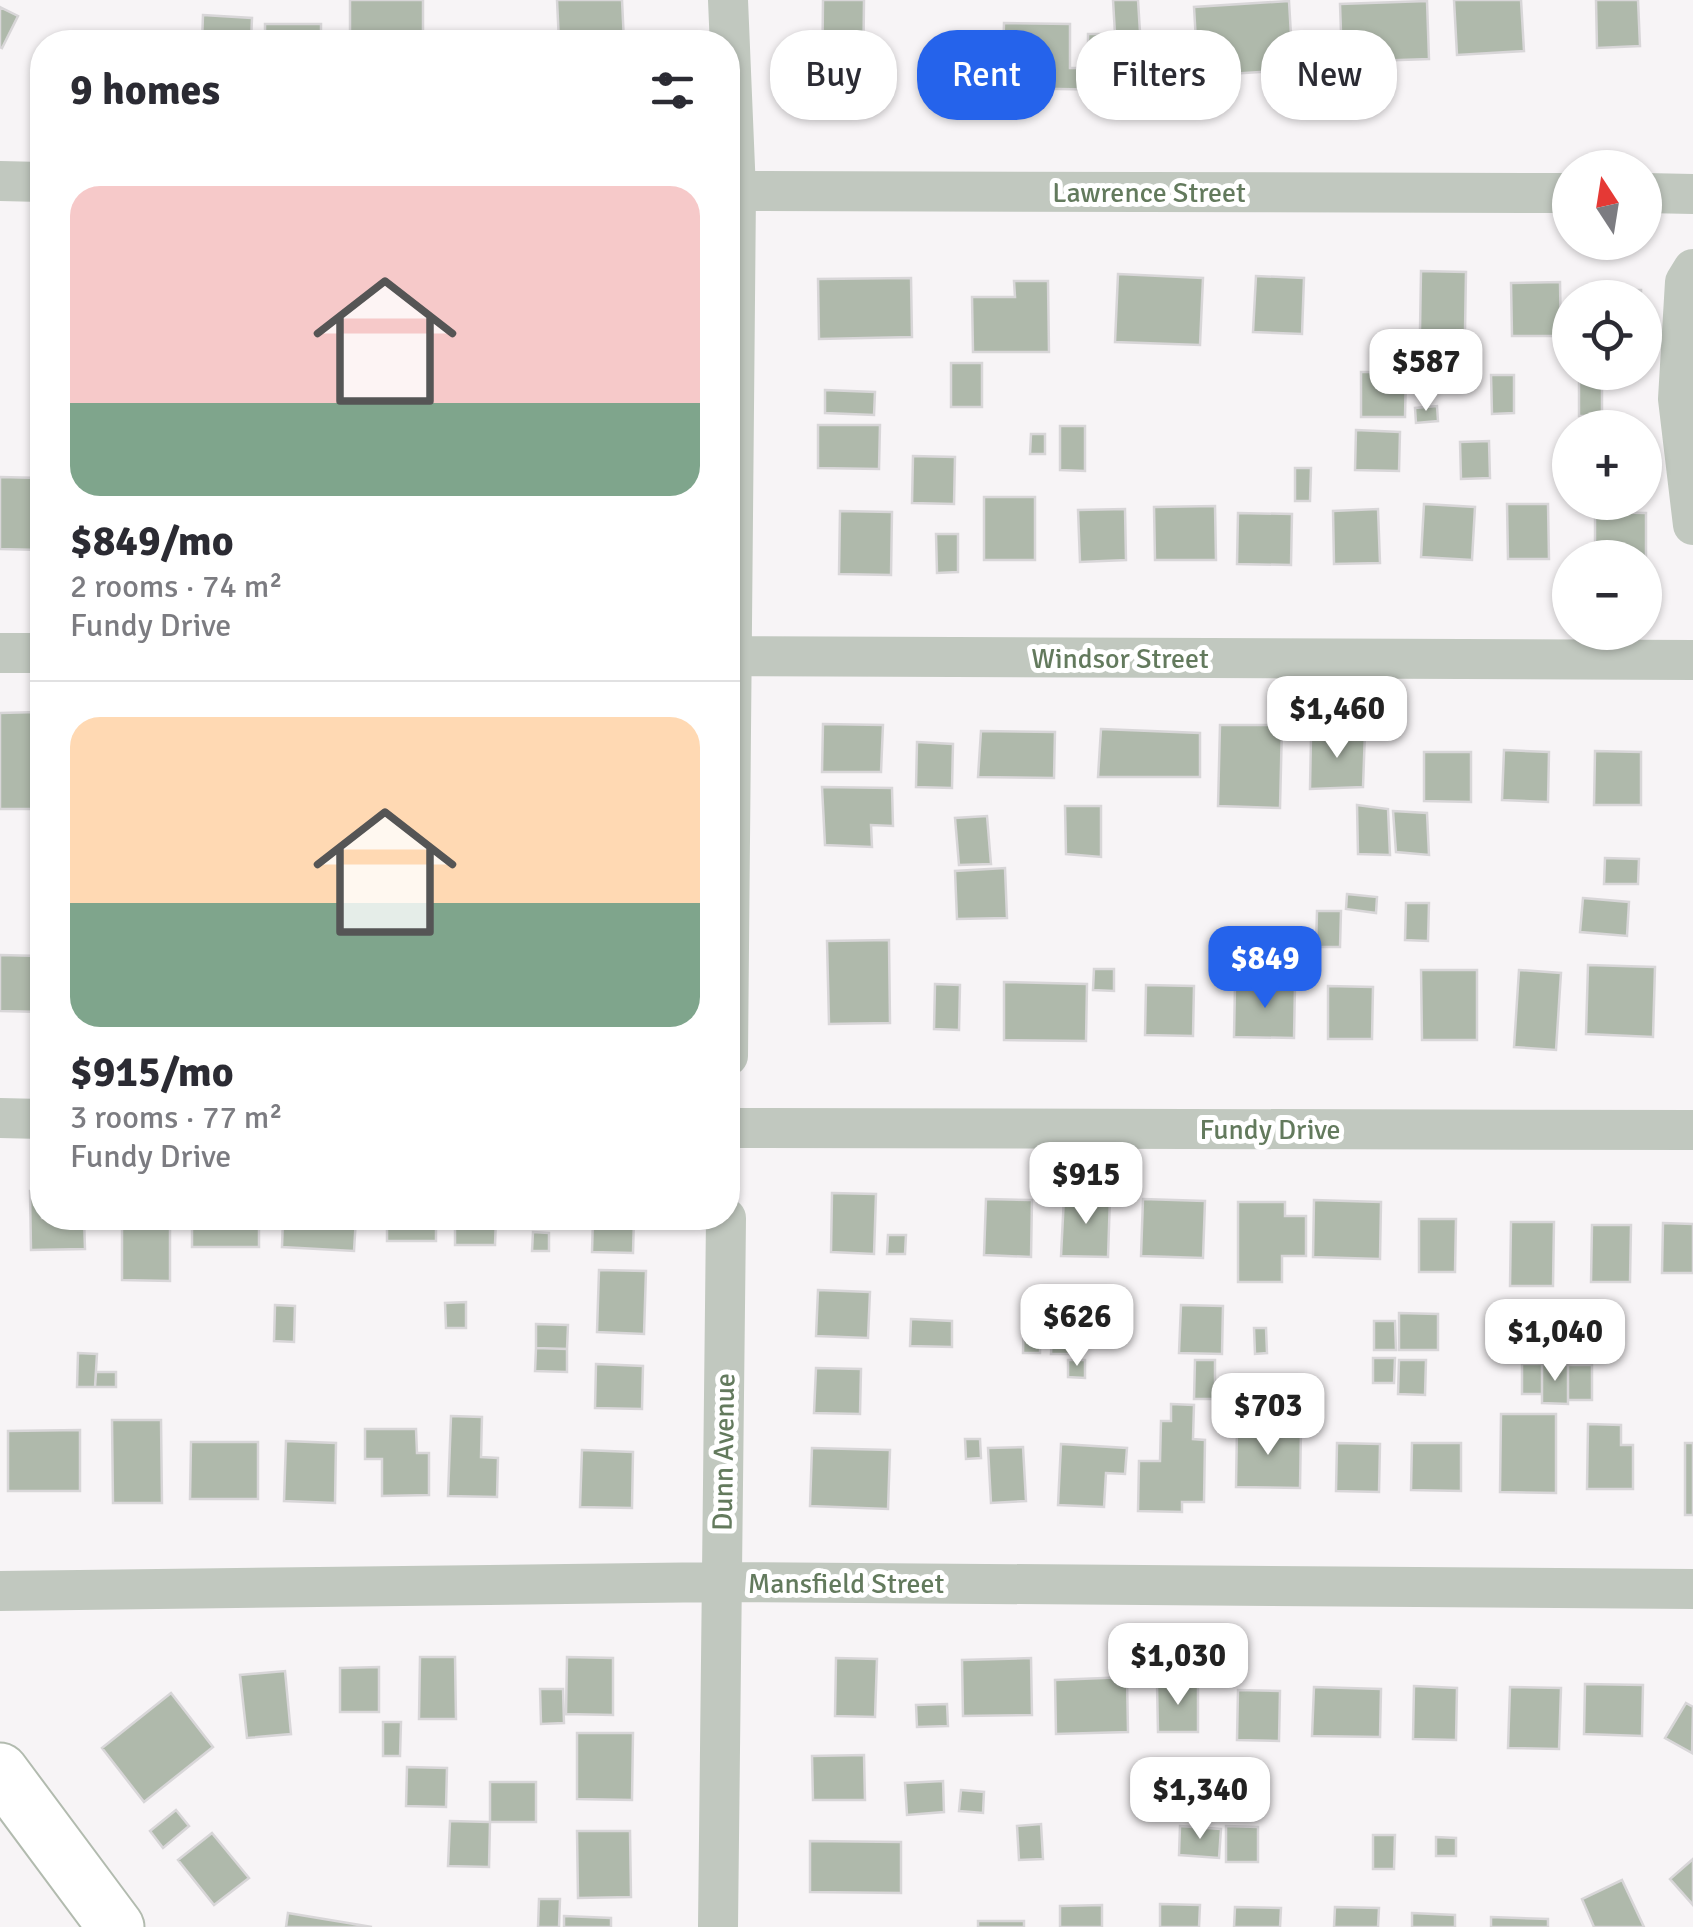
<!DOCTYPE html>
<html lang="en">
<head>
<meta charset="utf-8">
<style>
	:root { --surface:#fff; --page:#f2f2f3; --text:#2b2b33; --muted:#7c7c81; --line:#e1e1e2; --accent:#2563eb }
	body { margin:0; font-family:Signika,sans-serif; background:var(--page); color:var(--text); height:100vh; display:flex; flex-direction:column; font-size:38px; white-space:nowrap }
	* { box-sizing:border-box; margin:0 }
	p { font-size:32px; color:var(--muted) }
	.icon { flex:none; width:55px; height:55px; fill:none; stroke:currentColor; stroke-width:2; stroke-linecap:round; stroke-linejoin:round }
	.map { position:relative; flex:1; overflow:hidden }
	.details { position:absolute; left:30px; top:30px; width:710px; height:1200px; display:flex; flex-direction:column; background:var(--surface); border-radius:40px; box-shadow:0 2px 8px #0004 }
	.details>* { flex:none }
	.banner { position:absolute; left:770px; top:30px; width:772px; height:90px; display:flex; gap:20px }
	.needle { width:65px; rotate:348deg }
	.fabs { position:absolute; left:1552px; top:150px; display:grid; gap:20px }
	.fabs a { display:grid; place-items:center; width:110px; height:110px; border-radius:50%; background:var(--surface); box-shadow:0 2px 8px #0004; font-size:50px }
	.price { position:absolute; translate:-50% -85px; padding:0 22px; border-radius:20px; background:#fff; color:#222; font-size:32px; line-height:65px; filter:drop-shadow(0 2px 5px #0008) }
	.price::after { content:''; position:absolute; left:50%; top:60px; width:30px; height:22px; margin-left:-15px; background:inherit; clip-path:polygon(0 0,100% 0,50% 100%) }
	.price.current { background:var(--accent); color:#fff }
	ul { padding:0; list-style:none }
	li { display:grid; align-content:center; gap:20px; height:530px; padding:0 40px }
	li+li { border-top:2px solid var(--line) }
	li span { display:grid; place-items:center; height:310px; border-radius:30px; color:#555 }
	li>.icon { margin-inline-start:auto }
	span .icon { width:180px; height:180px; fill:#fffc; stroke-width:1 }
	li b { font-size:42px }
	h2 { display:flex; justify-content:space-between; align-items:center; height:120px; padding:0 40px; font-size:42px }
	.tag { padding:0 35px; border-radius:40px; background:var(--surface); box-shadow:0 2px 8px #0004; font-size:35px; line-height:90px }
	.tag.current { background:var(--accent); color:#fff }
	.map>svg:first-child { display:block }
	.building { fill:#afb9ab; stroke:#d8d6d8; stroke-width:2.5 }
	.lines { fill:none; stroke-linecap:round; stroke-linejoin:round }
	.secondary-casing { stroke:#b2bbaf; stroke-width:59 }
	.street { stroke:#c1c8bf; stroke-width:40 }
	.secondary { stroke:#fff; stroke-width:55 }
	.labels { text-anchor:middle; stroke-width:10; stroke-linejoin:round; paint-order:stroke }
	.street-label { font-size:28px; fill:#637a5d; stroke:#fff }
</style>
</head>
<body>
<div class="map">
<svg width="1693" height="1927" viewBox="0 0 1693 1927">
	<rect width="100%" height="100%" fill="#f7f4f6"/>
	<path class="building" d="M350,0H423V42H350Z
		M557,0H622L624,42H559Z
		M823,0H864L863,87L822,86Z
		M1113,0H1138L1140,32L1115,34Z
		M1454,0H1521L1524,51L1457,55Z
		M1596,0H1638L1640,46L1597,48Z
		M1289,1L1293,70L1198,76L1194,7Z
		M1427,1L1429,59L1342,62L1340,4Z
		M0,7L18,16L2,48L0,47Z
		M203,15L252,18L251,42H202Z
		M1004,23L1070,24V68H1088V34H1115L1114,90L1002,88Z
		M265,24H321V42H265Z
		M1167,83L1197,88L1195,101L1165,96Z
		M1421,271L1466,272L1465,331L1420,330Z
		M1118,274L1203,278L1200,345L1115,342Z
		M1256,276L1304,278L1302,334L1253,332Z
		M911,278L912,337L819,339L818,279Z
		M1014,281H1048L1049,352H973L972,297H1015Z
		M1560,282L1561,336H1512L1511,283Z
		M1592,290H1641V298H1592Z
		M951,363H982V407H951Z
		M1361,372H1406L1405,417H1361Z
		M1491,375H1514V413L1492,414Z
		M1579,378H1602V416H1579Z
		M825,390L875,392L874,415L825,413Z
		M1437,406L1438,421L1416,423L1415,408Z
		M1589,419L1638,422V428H1588Z
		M818,425H880L879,469L818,468Z
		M1060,426H1085V471L1060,470Z
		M1356,430L1400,432L1399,471L1355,470Z
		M1031,434H1045V454H1030Z
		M1489,441L1490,478L1461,479L1460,442Z
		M913,456L955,457L954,504L912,503Z
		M1295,468H1311L1310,501H1295Z
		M0,477L42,478L40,550L0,549Z
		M984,497H1035V560H984Z
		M1424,504L1475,507L1472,560L1421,557Z
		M1507,504H1548L1549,559H1508Z
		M1215,506L1216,560H1155L1154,507Z
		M1125,509L1126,560L1080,562L1078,510Z
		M1378,509L1380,563L1334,564L1333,511Z
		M840,511L892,512L891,575L839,574Z
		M1595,512L1646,513V566L1645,558H1595Z
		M1238,513L1292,514L1291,565L1237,564Z
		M936,534H958V572L937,573Z
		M37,712V809H0V713Z
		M823,724L883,725L881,772H822Z
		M1220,725H1282L1280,808L1218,806Z
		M1101,729L1200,733V777H1098Z
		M981,731L1055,732L1054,778L978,777Z
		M1365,732L1363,787L1310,789L1311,735Z
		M917,742L953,744L952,788L916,787Z
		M1504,750L1549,752L1548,802L1502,800Z
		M1595,751L1641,752V805H1594Z
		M1424,752H1471V802L1424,801Z
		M822,787L892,788L893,826L871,825L872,847L825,845Z
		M1357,805L1388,809L1390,855L1358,854Z
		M1065,806H1101V857L1066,854Z
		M1393,811L1427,813L1429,855L1396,852Z
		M987,816L991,864L959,865L955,818Z
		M1605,858L1639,859L1638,884H1604Z
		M1005,868L1007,918L957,919L955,871Z
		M1347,894L1377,897L1376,913L1346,909Z
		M1583,898L1629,902L1627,936L1580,932Z
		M1406,903H1429L1428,941L1405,940Z
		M1317,911H1341L1340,947H1316Z
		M889,940L890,1023L829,1024L827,941Z
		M0,955L42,956V1012L0,1011Z
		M1588,965L1655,967L1653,1037L1586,1034Z
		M1094,969H1114V991L1093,990Z
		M1421,970H1477V1040H1422Z
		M1519,970L1561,973L1556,1050L1514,1047Z
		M1004,982L1087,984L1086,1041L1004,1040Z
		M935,984L960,985L959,1030L934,1029Z
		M1146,985L1194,986L1193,1036L1145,1035Z
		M1235,985H1295L1294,1038L1234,1037Z
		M1328,986L1373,987L1372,1039H1328Z
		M30,1191H42V1218H84L85,1249L31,1250Z
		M832,1193L876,1194L874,1254L831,1252Z
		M1064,1197L1110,1198L1108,1257L1061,1256Z
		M986,1199L1032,1200L1031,1257L984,1255Z
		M1143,1199L1205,1201L1203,1258L1141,1256Z
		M1314,1200L1381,1202L1380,1259L1313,1257Z
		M1238,1202H1285V1216H1306V1256H1282V1282H1238Z
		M122,1218H170V1281L122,1280Z
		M192,1218H259V1247H192Z
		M283,1218H356L354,1251L282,1247Z
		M387,1218H436V1241H387Z
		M455,1218H496L495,1245H455Z
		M593,1218H634L633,1253L592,1252Z
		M1419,1219H1456L1455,1272H1419Z
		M1511,1222H1554L1553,1286H1510Z
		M1663,1223L1693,1224V1273H1662Z
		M1592,1225H1631L1630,1282H1591Z
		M533,1232L549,1233V1251H532Z
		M888,1235H906L905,1254H887Z
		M599,1270L646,1271L644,1334L597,1332Z
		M818,1290L870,1292L868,1338L816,1336Z
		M466,1302V1328H446L445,1303Z
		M275,1305L295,1306L294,1342L274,1341Z
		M1181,1305L1223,1306L1222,1354L1179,1353Z
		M1053,1310L1076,1311L1074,1354H1051Z
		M1024,1311H1041L1040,1353H1023Z
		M1399,1313L1438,1314V1350H1399Z
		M1548,1318H1572V1355H1548Z
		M911,1319L952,1321V1347L910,1346Z
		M1374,1321H1395L1396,1350H1374Z
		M1572,1322H1593V1356L1572,1355Z
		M536,1324L568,1325L567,1349L536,1348Z
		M1254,1328H1266L1267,1353L1255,1354Z
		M536,1348L567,1349V1372L535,1371Z
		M78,1353L97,1354L95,1387H77Z
		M1373,1358H1395L1394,1383H1373Z
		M1068,1360H1085V1378L1068,1377Z
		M1195,1360H1215V1399H1194Z
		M1399,1360H1426L1425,1395L1398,1394Z
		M596,1364L643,1366L642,1409L595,1408Z
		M1522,1364H1542V1394H1522Z
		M1542,1364L1568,1365V1404L1542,1403Z
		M1568,1365H1592V1400H1568Z
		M816,1368L861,1369L860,1414L814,1413Z
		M96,1372H116V1387H95Z
		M1171,1404L1194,1405L1193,1439L1205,1440L1204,1502H1182V1512L1138,1511L1139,1461H1160L1161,1421H1171Z
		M1501,1414H1556V1493L1500,1492Z
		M451,1416L482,1417L481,1457L498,1458L497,1497L448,1496Z
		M112,1420H161L162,1503H113Z
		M1588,1424L1621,1425V1445H1633V1489H1587Z
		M1237,1427L1301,1428L1300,1488L1236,1487Z
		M365,1429H416L417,1453H429V1495L382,1496V1459H365Z
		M80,1430V1491H8V1431Z
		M965,1439H980L981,1458L966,1459Z
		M286,1441L336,1443L335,1503L284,1501Z
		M191,1442H258V1499H190Z
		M1337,1443L1380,1444L1379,1492L1336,1491Z
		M1412,1443H1461V1491L1411,1490Z
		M1685,1443H1693V1515H1685Z
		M1061,1444L1127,1448L1125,1474L1106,1473L1104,1507L1058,1505Z
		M1023,1447L1026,1501L991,1503L988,1448Z
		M812,1448L890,1450L888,1509L810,1506Z
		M582,1450L633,1452L632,1508L580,1507Z
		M420,1657H455L456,1719H419Z
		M567,1657L613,1658V1715L566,1714Z
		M836,1658L877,1659L875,1717L835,1716Z
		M1031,1658L1032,1715L963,1716L962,1660Z
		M379,1667V1712H340V1668Z
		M285,1671L291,1734L247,1738L240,1675Z
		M1127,1677L1128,1732L1056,1734L1055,1680Z
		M1585,1684L1643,1685L1642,1736L1584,1734Z
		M1157,1685H1198V1732H1158Z
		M1414,1686L1457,1688L1456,1740L1413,1739Z
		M1314,1687L1381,1689L1380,1737L1312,1736Z
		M1510,1687L1561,1688L1559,1749L1508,1748Z
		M540,1689H563L564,1723L541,1724Z
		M1238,1690L1280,1691L1279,1741L1237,1740Z
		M171,1693L213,1747L144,1802L102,1748Z
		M1686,1703L1693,1707L1692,1753L1665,1738Z
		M947,1704L948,1726L917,1727L916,1705Z
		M383,1722H401L400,1756H383Z
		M577,1733H633L632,1800L577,1799Z
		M864,1755L865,1800H813L812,1756Z
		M407,1767L447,1768L446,1807L406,1806Z
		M1220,1772L1222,1812L1175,1813L1174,1773Z
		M943,1781L944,1812L907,1815L905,1783Z
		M490,1782H536V1822H490Z
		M961,1790L984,1792L983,1813L959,1811Z
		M176,1810L189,1826L163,1848L150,1831Z
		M450,1821L490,1822L489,1867L448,1866Z
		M1041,1824L1043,1859L1019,1860L1017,1826Z
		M1180,1826L1221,1829L1219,1858L1179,1855Z
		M1226,1826L1258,1827V1862H1226Z
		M577,1831H630L631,1897L578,1898Z
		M212,1833L249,1878L214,1905L178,1860Z
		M1373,1835H1395L1394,1869H1373Z
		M1436,1837L1456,1838V1856H1436Z
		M810,1841L901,1842V1893L810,1892Z
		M1693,1859V1905L1670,1879Z
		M1622,1880L1644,1927H1594L1582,1899Z
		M539,1899H560L559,1927H538Z
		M1160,1904L1200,1905L1199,1927H1160Z
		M1102,1905V1927H1060V1906Z
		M1235,1907L1281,1908L1280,1927H1234Z
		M1335,1907L1379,1908L1378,1927H1334Z
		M288,1913L372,1927H286Z
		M1412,1913L1455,1915V1927H1412Z
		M564,1916L611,1918V1927H564Z
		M1491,1917L1548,1919V1927H1491Z
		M978,1921H1024V1927H978Z"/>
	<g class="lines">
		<defs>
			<path id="secondary" d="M0,1771L116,1927"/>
		</defs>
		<use href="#secondary" class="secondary-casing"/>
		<path class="street" d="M0,181L42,182
			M728,191L1570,193
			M1645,193L1693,194
			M1693,269L1685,282L1678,399L1693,525
			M0,653H42
			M728,656L1693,660
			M728,1056L736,191L728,0
			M0,1118L42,1119
			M728,1128L1693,1130
			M0,1591L722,1582L1693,1589
			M718,1927L726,1218"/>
		<use href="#secondary" class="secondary"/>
	</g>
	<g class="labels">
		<g class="street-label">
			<text x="1149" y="202">Lawrence Street</text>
			<text x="1120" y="668">Windsor Street</text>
			<text x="1270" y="1139">Fundy Drive</text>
			<text transform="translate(723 1452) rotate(-89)" y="10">Dunn Avenue</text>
			<text x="846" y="1593">Mansfield Street</text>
		</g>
	</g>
</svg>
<div class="fabs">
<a><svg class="needle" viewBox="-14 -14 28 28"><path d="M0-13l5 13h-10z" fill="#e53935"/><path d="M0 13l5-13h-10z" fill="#7c7c81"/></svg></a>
<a><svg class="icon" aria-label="locate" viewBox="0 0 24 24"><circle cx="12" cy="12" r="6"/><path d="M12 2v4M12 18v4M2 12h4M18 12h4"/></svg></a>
<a>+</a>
<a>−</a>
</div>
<b class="price" style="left:1426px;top:414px">$587</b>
<b class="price" style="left:1337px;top:761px">$1,460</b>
<b class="price current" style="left:1265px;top:1011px">$849</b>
<b class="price" style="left:1086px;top:1227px">$915</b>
<b class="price" style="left:1077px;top:1369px">$626</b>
<b class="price" style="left:1555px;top:1384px">$1,040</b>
<b class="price" style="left:1268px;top:1458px">$703</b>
<b class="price" style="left:1178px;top:1708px">$1,030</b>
<b class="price" style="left:1200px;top:1842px">$1,340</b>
<div class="banner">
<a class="tag">Buy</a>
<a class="tag current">Rent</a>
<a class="tag">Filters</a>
<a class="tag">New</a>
</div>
<section class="details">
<h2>9 homes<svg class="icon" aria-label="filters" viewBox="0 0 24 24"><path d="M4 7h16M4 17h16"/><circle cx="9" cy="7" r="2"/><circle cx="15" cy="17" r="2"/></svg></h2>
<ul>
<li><span style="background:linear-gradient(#f6c9c9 70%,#7fa58c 0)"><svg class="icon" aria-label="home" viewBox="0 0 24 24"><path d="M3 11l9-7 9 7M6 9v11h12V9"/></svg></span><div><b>$849/mo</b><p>2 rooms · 74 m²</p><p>Fundy Drive</p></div></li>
<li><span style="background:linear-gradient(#ffd9b3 60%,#7fa58c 0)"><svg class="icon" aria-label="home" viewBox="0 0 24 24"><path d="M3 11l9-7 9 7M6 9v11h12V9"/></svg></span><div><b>$915/mo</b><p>3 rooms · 77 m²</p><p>Fundy Drive</p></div></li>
</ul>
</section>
</div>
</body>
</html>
